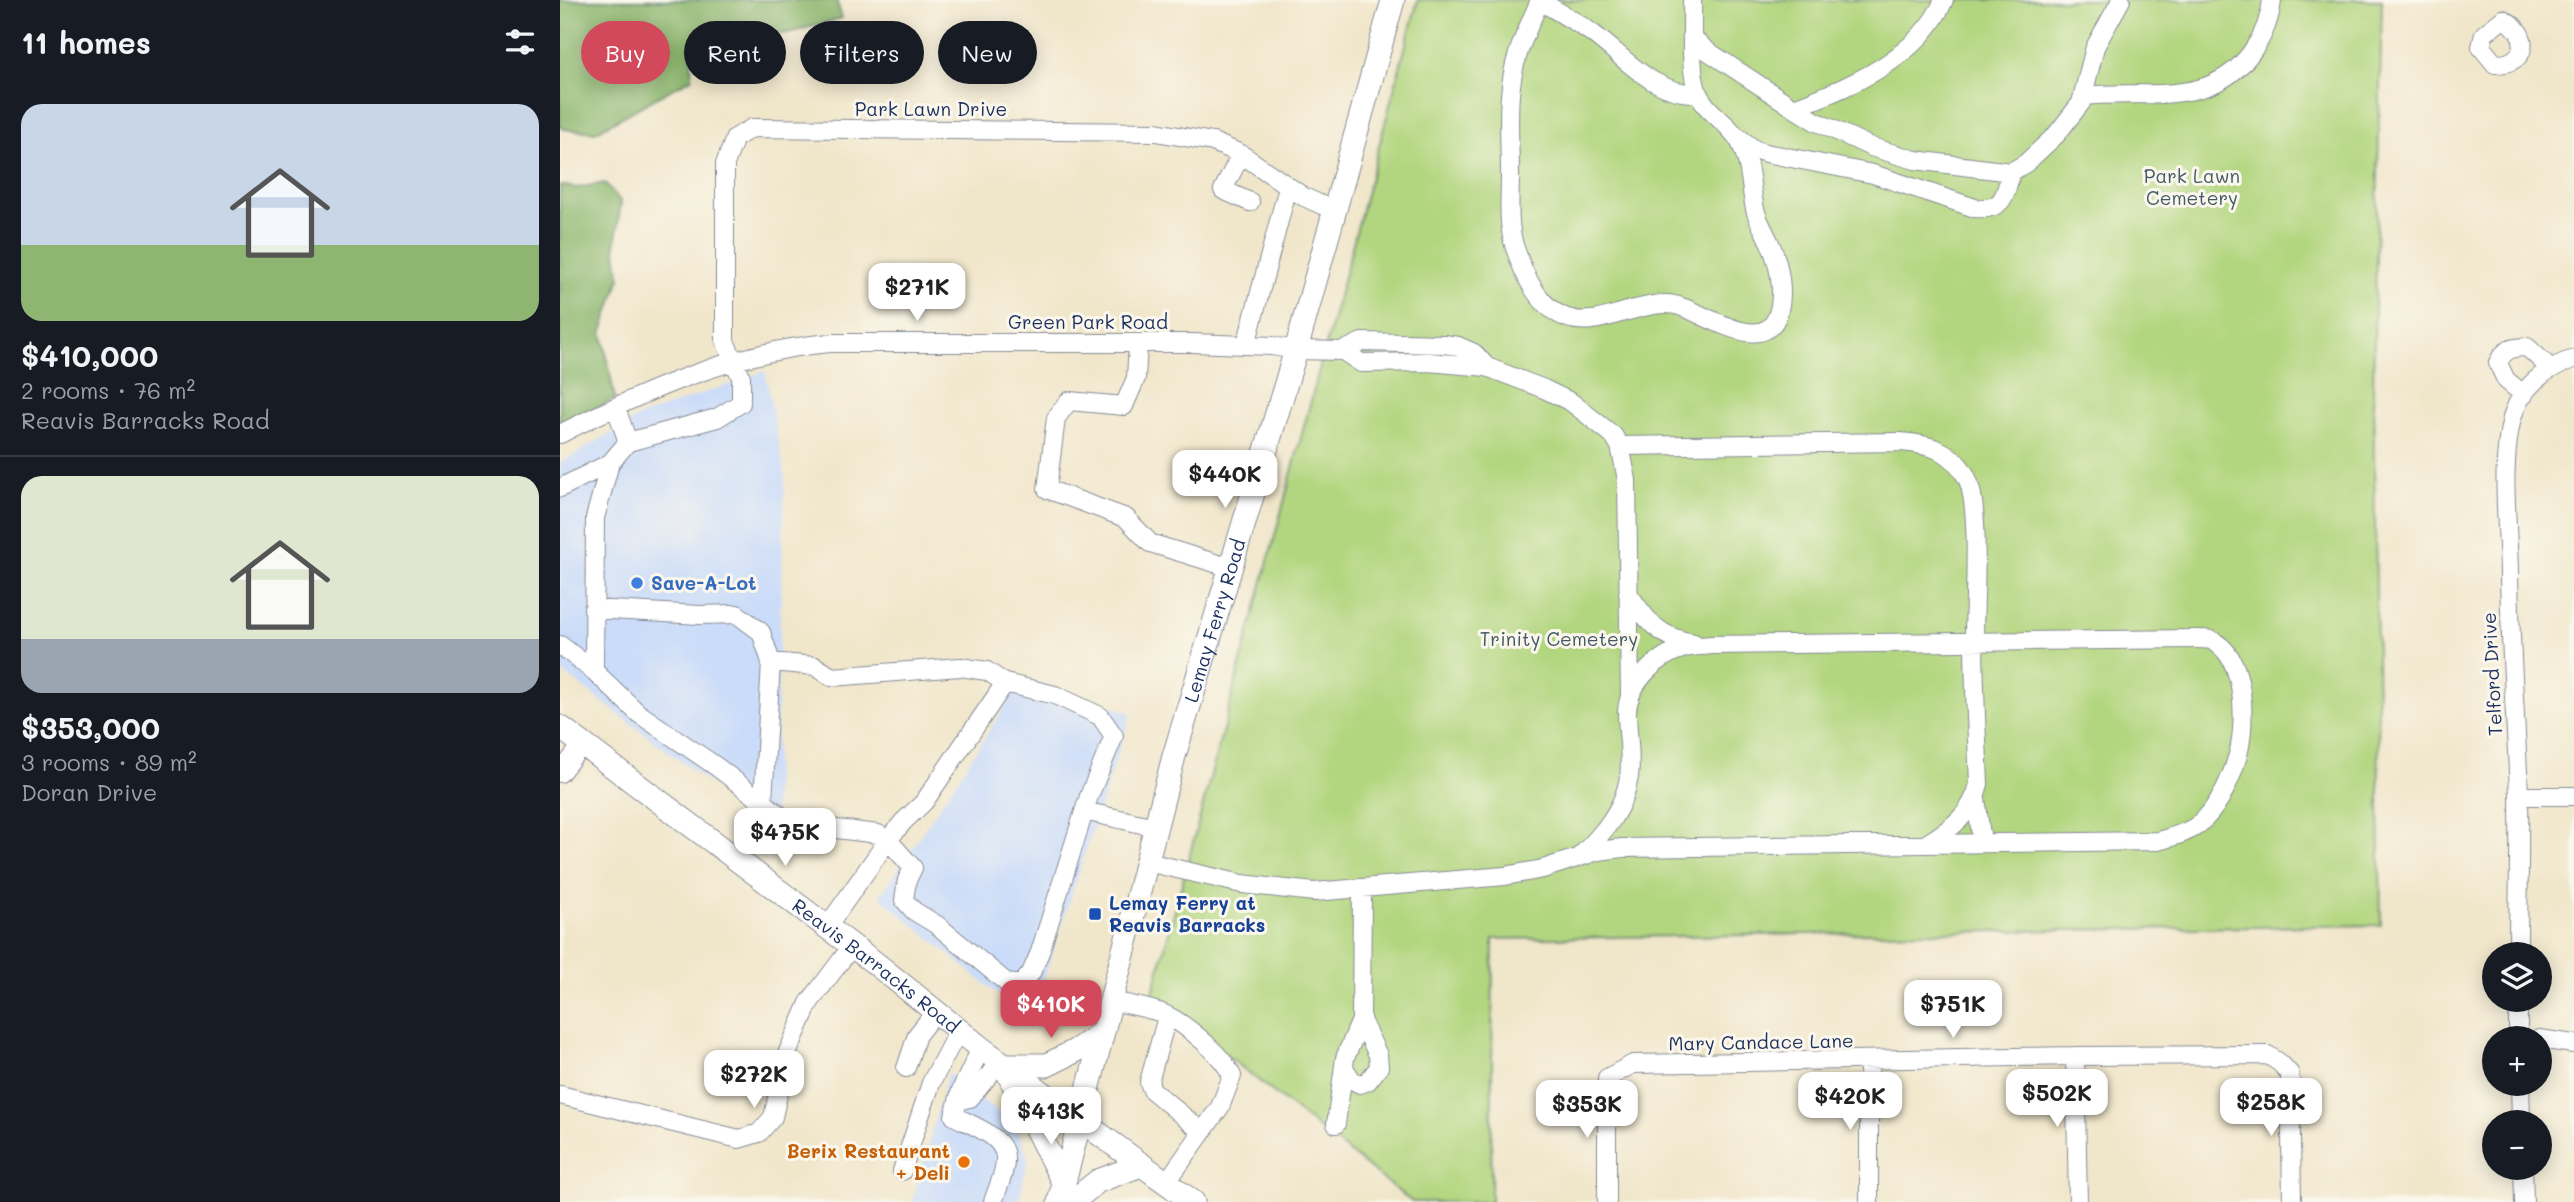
<!DOCTYPE html>
<html lang="en">
<head>
<meta charset="utf-8">
<style>
	:root { --surface:#171b24; --page:#242831; --text:#f1f3f6; --muted:#9ea1a6; --line:#363941; --accent:#d1495b }
	body { margin:0; font-family:Mali,sans-serif; background:var(--page); color:var(--text); height:100vh; display:flex; flex-direction:column; font-size:26px; white-space:nowrap }
	* { box-sizing:border-box; margin:0 }
	p { font-size:23px; color:var(--muted) }
	.icon { flex:none; width:38px; height:38px; fill:none; stroke:currentColor; stroke-width:2; stroke-linecap:round; stroke-linejoin:round }
	.map { position:relative; flex:1; overflow:hidden }
	.drawer { display:flex; flex-direction:column; background:var(--surface); width:560px }
	.drawer>* { flex:none }
	.top-card { position:absolute; left:21px; top:21px; width:665px; height:63px; display:flex; gap:14px }
	.tools { position:absolute; left:1922px; top:942px; display:grid; gap:14px }
	.tools a { display:grid; place-items:center; width:70px; height:70px; border-radius:50%; background:var(--surface); box-shadow:0 4px 18px #0003; font-size:35px }
	.price { position:absolute; translate:-50% -60px; padding:0 16px; border-radius:14px; background:#fff; color:#222; font-size:23px; line-height:46px; filter:drop-shadow(0 2px 4px #0008) }
	.price::after { content:''; position:absolute; left:50%; top:42px; width:21px; height:16px; margin-left:-10px; background:inherit; clip-path:polygon(0 0,100% 0,50% 100%) }
	.price.current { background:var(--accent); color:#fff }
	ul { padding:0; list-style:none }
	li { display:grid; align-content:center; gap:14px; height:371px; padding:0 21px }
	li+li { border-top:2px solid var(--line) }
	li span { display:grid; place-items:center; height:217px; border-radius:21px; color:#555 }
	li>.icon { margin-inline-start:auto }
	span .icon { width:126px; height:126px; fill:#fffc; stroke-width:1 }
	li b { font-size:30px }
	h2 { display:flex; justify-content:space-between; align-items:center; height:84px; padding:0 21px; font-size:30px }
	.pill { padding:0 24px; border-radius:32px; background:var(--surface); box-shadow:0 4px 18px #0003; font-size:24px; line-height:63px }
	.pill.current { background:var(--accent); color:#fff }
	main { display:flex; flex:1; min-height:0 }
	.map>svg:first-child { display:block }
	.built { fill:#cadcf9 }
	.green { fill:#b2d67f; stroke:#66826e; stroke-width:2 }
	.forest { fill:#8db76e; stroke:#547366; stroke-width:2 }
	.lines { fill:none; stroke-linecap:round; stroke-linejoin:round }
	.minor-casing { stroke:#868a94; stroke-width:20 }
	.major-casing { stroke:#868a94; stroke-width:25 }
	.minor { stroke:#fff; stroke-width:18 }
	.major { stroke:#fff; stroke-width:23 }
	.shop-dot { fill:#3f7fe0; stroke:#fbf7ec; stroke-width:2.5 }
	.transit-dot { fill:#1a4fb4; stroke:#fbf7ec; stroke-width:2.5 }
	.food-dot { fill:#e8710a; stroke:#fbf7ec; stroke-width:2.5 }
	.labels { text-anchor:middle; stroke-width:6; stroke-linejoin:round; paint-order:stroke }
	.street-label { font-size:19px; fill:#1b2f5e; stroke:#fbf7ec }
	.park-label { font-size:19px; fill:#415966; stroke:#fbf7ec }
	.shop-label { font-size:19px; font-weight:bold; fill:#366cbe; stroke:#fbf7ec; text-anchor:start }
	.transit-label { font-size:19px; font-weight:bold; fill:#164399; stroke:#fbf7ec; text-anchor:start }
	.food-label { font-size:19px; font-weight:bold; fill:#c56008; stroke:#fbf7ec; text-anchor:end }
</style>
</head>
<body>
<main>
<section class="drawer">
<h2>11 homes<svg class="icon" aria-label="filters" viewBox="0 0 24 24"><path d="M4 7h16M4 17h16"/><circle cx="9" cy="7" r="2"/><circle cx="15" cy="17" r="2"/></svg></h2>
<ul>
<li><span style="background:linear-gradient(#c9d6e8 65%,#8fb573 0)"><svg class="icon" aria-label="home" viewBox="0 0 24 24"><path d="M3 11l9-7 9 7M6 9v11h12V9"/></svg></span><div><b>$410,000</b><p>2 rooms · 76 m²</p><p>Reavis Barracks Road</p></div></li>
<li><span style="background:linear-gradient(#dfe7d0 75%,#9aa5b1 0)"><svg class="icon" aria-label="home" viewBox="0 0 24 24"><path d="M3 11l9-7 9 7M6 9v11h12V9"/></svg></span><div><b>$353,000</b><p>3 rooms · 89 m²</p><p>Doran Drive</p></div></li>
</ul>
</section>
<div class="map">
<svg width="2014" height="1202" viewBox="0 0 2014 1202">
	<rect width="100%" height="100%" fill="#fbf7ec"/>
	<filter id="ink" filterUnits="userSpaceOnUse"><feTurbulence type="fractalNoise" baseFrequency=".0143" numOctaves="2"/><feDisplacementMap in="SourceGraphic" scale="14" xChannelSelector="R" yChannelSelector="G"/><feConvolveMatrix kernelMatrix="1 2 1 2 8 2 1 2 1" color-interpolation-filters="sRGB"/></filter>
	<filter id="wash" filterUnits="userSpaceOnUse"><feTurbulence type="fractalNoise" baseFrequency=".00686" numOctaves="4" result="noise"/><feDisplacementMap in="SourceGraphic" scale="28" xChannelSelector="R" yChannelSelector="G"/><feGaussianBlur stdDeviation="1.57" result="paint"/><feColorMatrix in="noise" values="0 0 0 0 0 0 0 0 0 0 0 0 0 0 0 0 0 1.4 0 .05"/><feComposite in="paint" operator="in"/></filter>
	<g filter="url(#wash)">
		<rect width="100%" height="100%" fill="#f0e6ca"/>
		<path class="built" d="M205,371L225,475L213,831L0,670V463L77,418Z
			M464,678L571,713L470,1021L320,897Z
			M388,1073L458,1128L468,1160L459,1202H352Z"/>
		<path class="green" d="M858,0H1822L1813,388L1821,925L933,939L931,1202H852L592,996Z"/>
		<path class="forest" d="M0,0H276L282,18L228,33L131,43L132,78L35,132L4,129L0,125Z
			M45,183L61,202L55,246L60,278L42,332L55,399L0,427V185L16,188Z"/>
	</g>
	<g filter="url(#ink)">
		<g class="lines">
			<defs>
				<path id="minor" d="M980,0C973,17 964,35 958,54C945,92 950,135 950,175C950,198 947,225 955,248C967,284 988,326 1032,320C1044,319 1056,314 1068,311C1083,307 1099,302 1115,305C1142,310 1207,361 1219,310C1224,291 1219,265 1212,248C1207,235 1198,222 1195,209C1190,186 1191,164 1180,142C1169,122 1144,112 1137,90C1129,66 1133,26 1132,0
					M980,1C997,11 1015,21 1032,33C1065,57 1094,96 1139,93
					M1943,19C1973,34 1967,65 1935,64L1921,47L1924,34Z
					M1133,38L1146,50L1234,108L1255,121L1311,147L1355,160L1451,172L1466,163L1496,135L1521,103L1535,47L1561,0
					M1523,96C1586,89 1652,110 1693,50C1704,35 1710,19 1712,0
					M1234,108C1291,86 1358,59 1384,0
					M1178,137L1194,149L1206,153L1313,174L1415,208C1444,211 1445,195 1451,172
					M681,154L663,190L690,202
					M578,343L576,378L564,406L509,401L496,418L487,489L566,518L590,543L671,568
					M686,345L728,187
					M783,351L801,363L868,362L927,367L984,389L1011,402L1053,435L1060,446L1067,480L1070,697
					M1964,395L1946,380L1938,363C1944,349 1953,347 1967,347L1990,368
					M56,408L68,442L50,463L35,518L34,671L78,713L157,767L225,819L251,826L318,834L328,840L353,868L347,880L344,900L354,911L377,925L447,983L461,985L471,973L480,952L529,796L554,736L540,716L495,695L445,683L364,802L343,822L328,840L267,927
					M0,434C84,391 175,351 270,343H633L712,346L736,350L783,351L802,342L884,344L898,346L914,353L927,367
					M68,442L157,418L181,403V377L165,341V164L175,138L192,128L596,132L653,142L681,154L744,197L775,211
					M1060,446L1340,442C1369,444 1393,450 1407,478C1421,507 1414,601 1414,638C1414,687 1417,736 1419,784C1412,814 1391,829 1366,844
					M0,488L50,463
					M1068,593C1087,621 1099,638 1134,643
					M33,609L140,615L177,614L201,632L211,662L203,802
					M0,645L34,671
					M211,662L255,666L272,677L400,667L427,671L445,683
					M0,773L23,744
					M1959,796H2014
					M1416,798L1422,843
					M524,811L595,827
					M587,862L682,884L754,892L945,876L983,869L1038,851L1062,848L1598,841C1611,837 1626,834 1638,825C1658,809 1671,779 1678,755C1686,724 1687,656 1651,640C1647,639 1640,639 1635,639L1152,645C1143,646 1133,646 1125,648C1098,655 1068,683 1067,712C1067,733 1072,756 1069,777C1064,810 1042,835 1019,857
					M1958,954C1958,901 1960,847 1959,795C1956,720 1950,646 1949,572C1948,522 1940,467 1952,418C1960,388 1986,367 2014,359
					M551,1001C566,1004 583,1007 599,1012C622,1020 662,1054 672,1076L660,1107L606,1183
					M607,1017L589,1082L592,1090L642,1132
					M1958,1038V999
					M1979,1039L2014,1044
					M421,1048L401,1090L394,1116C411,1125 445,1136 445,1158C446,1171 437,1189 433,1202
					M1515,1056L1518,1202
					M346,1068L357,1035L376,1011
					M784,1068L792,1080L800,1084L808,1081L819,1067L818,1055L801,1020
					M1960,1083L1961,1122
					M0,1095L179,1139L199,1133L213,1117L227,1054L249,1003L292,946
					M400,1100L410,1098L440,1062
					M776,1124L785,1058L801,1020L802,889
					M1963,1167L1964,1202
					M342,1171L371,1083L399,1029
					M1047,1202V1078L1073,1064L1515,1056L1708,1055L1720,1063L1730,1074L1732,1202
					M1309,1202V1061"/>
				<g id="major">
					<path id="s1" d="M0,727L315,963L421,1048L633,1202"/>
					<path d="M445,1065H487L515,1051L543,1032"/>
					<path d="M447,1071L504,1184"/>
					<path id="s2" d="M499,1202L614,756L736,350L833,0"/>
					<path d="M512,1202L538,1181L581,1165"/>
				</g>
			</defs>
			<use href="#minor" class="minor-casing"/>
			<use href="#major" class="major-casing"/>
			<use href="#minor" class="minor"/>
			<use href="#major" class="major"/>
		</g>
	</g>
	<circle class="shop-dot" cx="77" cy="583" r="7"/>
	<rect class="transit-dot" x="528" y="907" width="14" height="14" rx="3.5"/>
	<circle class="food-dot" cx="404" cy="1162" r="7"/>
	<g class="labels">
		<g class="street-label">
			<text x="371" y="116">Park Lawn Drive</text>
			<text x="528" y="329">Green Park Road</text>
			<text dy="7" stroke="none"><textPath href="#s2" startOffset="602">Lemay Ferry Road</textPath></text>
			<text transform="translate(1932 674) rotate(-93)" y="7">Telford Drive</text>
			<text dy="7" stroke="none"><textPath href="#s1" startOffset="396">Reavis Barracks Road</textPath></text>
			<text transform="translate(1201 1042) rotate(-1)" y="7">Mary Candace Lane</text>
		</g>
		<g class="park-label">
			<text x="1632" y="183">Park Lawn<tspan x="1632" dy="22">Cemetery</tspan></text>
			<text x="999" y="646">Trinity Cemetery</text>
		</g>
		<g class="shop-label">
			<text x="91" y="590">Save-A-Lot</text>
		</g>
		<g class="transit-label">
			<text x="549" y="910">Lemay Ferry at<tspan x="549" dy="22">Reavis Barracks</tspan></text>
		</g>
		<g class="food-label">
			<text x="390" y="1158">Berix Restaurant<tspan x="390" dy="22">+ Deli</tspan></text>
		</g>
	</g>
</svg>
<div class="tools">
<a><svg class="icon" aria-label="layers" viewBox="0 0 24 24"><path d="M12 4l9 5-9 5-9-5zM3 14l9 5 9-5"/></svg></a>
<a>+</a>
<a>−</a>
</div>
<b class="price" style="left:357px;top:323px">$271K</b>
<b class="price" style="left:665px;top:510px">$440K</b>
<b class="price" style="left:225px;top:868px">$475K</b>
<b class="price current" style="left:491px;top:1040px">$410K</b>
<b class="price" style="left:1393px;top:1040px">$751K</b>
<b class="price" style="left:194px;top:1110px">$272K</b>
<b class="price" style="left:1497px;top:1129px">$502K</b>
<b class="price" style="left:1290px;top:1132px">$420K</b>
<b class="price" style="left:1711px;top:1138px">$258K</b>
<b class="price" style="left:1027px;top:1140px">$353K</b>
<b class="price" style="left:491px;top:1147px">$413K</b>
<div class="top-card">
<a class="pill current">Buy</a>
<a class="pill">Rent</a>
<a class="pill">Filters</a>
<a class="pill">New</a>
</div>
</div>
</main>
</body>
</html>
